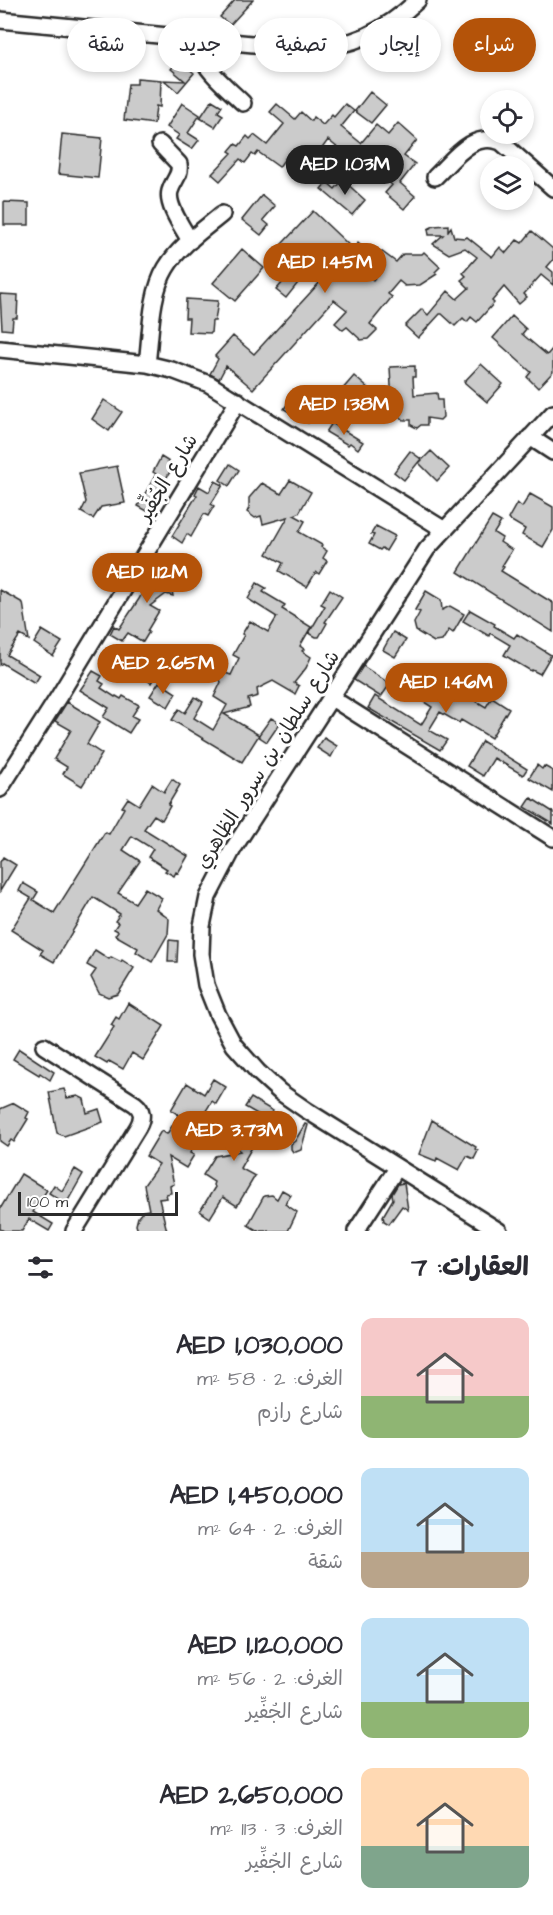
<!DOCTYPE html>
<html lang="ar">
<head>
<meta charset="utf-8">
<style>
	:root { --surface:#fff; --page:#f7f7f7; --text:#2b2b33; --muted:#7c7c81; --accent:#b45309 }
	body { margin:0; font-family:"Architects Daughter","Playpen Sans Arabic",sans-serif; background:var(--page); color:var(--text); direction:rtl; height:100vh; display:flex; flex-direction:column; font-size:22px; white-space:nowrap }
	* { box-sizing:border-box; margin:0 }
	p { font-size:20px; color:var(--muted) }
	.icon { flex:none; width:33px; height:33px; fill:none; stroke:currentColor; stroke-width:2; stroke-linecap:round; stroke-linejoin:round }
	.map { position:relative; height:1231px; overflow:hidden; direction:ltr }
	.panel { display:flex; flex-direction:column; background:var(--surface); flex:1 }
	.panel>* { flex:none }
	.guide { position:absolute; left:18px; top:18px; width:518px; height:54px; direction:rtl; display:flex; gap:12px }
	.buttons { position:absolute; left:480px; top:90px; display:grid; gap:12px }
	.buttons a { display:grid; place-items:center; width:54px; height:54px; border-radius:50%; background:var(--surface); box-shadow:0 3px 9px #0003; font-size:30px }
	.scale { position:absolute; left:18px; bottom:15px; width:160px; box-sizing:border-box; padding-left:6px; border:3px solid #2b2b2b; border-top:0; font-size:16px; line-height:21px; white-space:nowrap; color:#2b2b2b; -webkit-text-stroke:4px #fff; paint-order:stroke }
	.price { position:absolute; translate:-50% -51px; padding:0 14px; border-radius:21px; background:var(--accent); color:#fff; font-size:20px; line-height:39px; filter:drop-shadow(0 2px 3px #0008) }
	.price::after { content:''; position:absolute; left:50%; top:36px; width:18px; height:14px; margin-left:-9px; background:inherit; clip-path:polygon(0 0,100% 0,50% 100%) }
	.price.current { background:#222; color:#fff }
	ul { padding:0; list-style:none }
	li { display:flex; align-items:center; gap:18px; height:150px; padding:0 24px }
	li span { display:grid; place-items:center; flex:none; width:168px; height:120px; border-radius:12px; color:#555 }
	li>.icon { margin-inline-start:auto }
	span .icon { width:72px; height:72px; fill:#fffc; stroke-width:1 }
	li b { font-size:26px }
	h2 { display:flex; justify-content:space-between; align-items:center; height:72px; padding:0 24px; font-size:26px }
	.chip { padding:0 21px; border-radius:27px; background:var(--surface); box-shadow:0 3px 9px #0003; font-size:21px; line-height:54px }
	.chip.current { background:var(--accent); color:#fff }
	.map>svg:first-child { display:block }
	.building { fill:#cbcbcb; stroke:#2b2b2b; stroke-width:1.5 }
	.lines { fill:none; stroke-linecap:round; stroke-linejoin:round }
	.minor-casing { stroke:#2b2b2b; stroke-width:20 }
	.minor { stroke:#fff; stroke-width:15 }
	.labels { text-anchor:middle; stroke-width:6; stroke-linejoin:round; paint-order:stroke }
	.street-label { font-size:20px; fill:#2b2b2b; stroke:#fff }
</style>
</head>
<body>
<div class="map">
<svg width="553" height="1231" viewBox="0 0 553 1231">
	<rect width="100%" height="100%" fill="#fff"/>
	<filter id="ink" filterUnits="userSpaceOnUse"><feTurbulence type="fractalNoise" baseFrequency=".0167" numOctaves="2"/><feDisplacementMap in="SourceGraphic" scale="12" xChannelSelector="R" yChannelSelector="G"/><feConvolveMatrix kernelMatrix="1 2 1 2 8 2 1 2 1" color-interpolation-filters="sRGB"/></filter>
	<g filter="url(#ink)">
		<path class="building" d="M235,0H253L230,25L220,17Z
			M179,60L194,73L178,92L164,80L185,81L171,69Z
			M137,78L161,80L160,107L156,106L154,124L124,120L128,84H137Z
			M370,92L386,105L371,123L355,111Z
			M212,100L222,106L218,112L223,115L215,127L200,118Z
			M182,103L200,115L188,133L199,140L192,149L176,139L179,135L167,127Z
			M277,104L295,119L301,112L311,121L313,117L323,125L332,115L334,117L345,104L354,111L341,127L361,143L376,125L388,135L398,123L417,140L404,156L415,164L400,183L415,196L404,209L385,193L392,185L375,172L370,178L357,167L359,165L328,140L310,165L305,161L302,165L288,154L279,167L258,152L255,156L252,154L245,163L240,159L220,181L212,174L232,153L229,151L235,144L239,146L247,136L250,139L254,135L267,145L284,124L270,112Z
			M62,134L102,138L98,178L58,174Z
			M343,180L365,200L352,215L321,189L327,182L335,189Z
			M262,195L275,206L263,220L269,225L261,235L242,220Z
			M4,202L29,203V225H4Z
			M313,211L353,249L358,243L370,254L358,266L373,280L385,266L375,259L381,251L396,262L403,254H422L424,252L440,267L435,272L437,274L420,285L405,286L399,281L388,294L392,297L370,324L377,330L368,339L361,340L347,327L343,330L335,323L347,310L334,300L253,389L226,366L219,379L210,374L218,359L215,356L233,336L254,354L321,281L306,267L294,280L298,283L286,298L276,290L283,282L269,271L275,263L283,268L295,256L282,244Z
			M448,225V231L451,227L454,237L465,238L467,237L492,257L500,247L506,253L517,240L522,243L532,231L553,249V260L547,267L553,272V285L541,275L524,294L527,297L519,304L504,287L492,301L494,303L477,322L471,317L467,322L463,318L455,326L442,314H440L418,338L405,326L422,309L428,315L448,291L457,299L469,288L461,280L466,276L463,273L477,257L465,248L449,254L433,244L443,235H429L428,229L434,226Z
			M242,249L264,268L235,301L213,283Z
			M0,294L18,295L17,318H13L12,330L2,329Z
			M186,299L218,301L215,321H212L211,333L188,332L189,318H185Z
			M512,316L526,329L522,334L547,355L553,348V372L538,388L527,377L531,372L493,338Z
			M481,364L503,384L487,402L464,382Z
			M415,366V377H413L414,395L437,393L438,400H442L443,417L440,420L427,418V425H421L417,428L411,425V420H404L396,413V405H392L390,367Z
			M354,376L377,396L364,410L341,391Z
			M104,400L122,412L109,431L92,419Z
			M289,401L313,415L308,423L284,409Z
			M332,423L363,442L358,449L350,443L348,445L326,432Z
			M410,451L421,459L404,480L394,472Z
			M431,451L449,468L437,481L419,463Z
			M161,457L174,465L147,511L138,506L156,474L153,472Z
			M230,464L239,470L229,486L220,480Z
			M117,466L125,503L101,507L93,519L81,512L86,502L79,473Z
			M290,480L311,492L299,513L294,515L305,521L299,532L322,545L321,547L327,551L323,558L327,561L319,574L316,572L307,587L279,571L283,563L267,554L288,517L263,524L261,516L255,518L247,512L249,508V498L262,483L281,494Z
			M215,481L223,485L211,504L214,506L208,516L204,514L191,537L187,534L182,543L172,536L197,495L195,494L199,486L209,492Z
			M530,494L553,507V530L543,547L522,535L525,529L508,519L517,503L522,507Z
			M492,517L501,522L494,533L502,538L500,542L512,550L502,566L504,567L501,571L553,603V632L458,572Z
			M376,526L395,536L386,551L382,548L380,550L369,544L374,535L371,534Z
			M157,561L174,572L172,573L180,578L171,584L173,596L166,594L150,606L159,611L147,631L149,632L143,642L128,633L122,641L110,634L114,626L119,629L139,599L146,585L145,581Z
			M257,583L266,588L263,592L285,605L282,609L311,627L300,646L304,649L302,651L311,657L306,668L294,683L299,686L295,694L273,681L257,689L258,696L248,699L250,707L224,714L259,735L242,762L172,720L179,709L185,713L195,697L203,702L194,718L213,730L227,705L214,697L221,682L214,669L231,675L239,658L233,655L244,635L242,634L250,621L268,632L277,617L248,599Z
			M330,589L342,597L325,622L327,623L319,637H316L309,633L325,606L321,604Z
			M0,590L23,603L29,640L20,635L7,655L40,675L35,683L2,663L0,665Z
			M426,591L441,600L442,610L450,606L464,614L453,633L449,630L442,641L434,642L416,631L414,623L420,612L415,610Z
			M470,610L495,624L494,626L514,638L517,634L551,655L540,674L532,670L531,671L504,655L510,645L490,633L489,636L463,621Z
			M42,630L62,642L53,656L34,643Z
			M393,632L406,640L395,657L383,650Z
			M110,653L130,665L124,675L104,663Z
			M139,662L157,673L151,683L134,670Z
			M363,666L390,684L381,697L354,680Z
			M93,671L102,676L99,681L104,684L101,688L115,697L116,696L121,699L123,696L139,705L132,716L138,719L129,733L103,717L109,708L80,690Z
			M439,679L486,707L492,697L509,708L491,738L461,720L459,723L440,712L429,730L447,740L440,750L368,708L375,696L421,725L432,707L424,702Z
			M159,682L176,693L168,707L150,696Z
			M67,702L100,722L87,744L102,754L82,786L63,774L67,767L54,759L71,730L55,721Z
			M271,718L280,723L267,742L258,736Z
			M324,738L337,746L331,757L317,748Z
			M482,741L527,769L523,775L494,758L483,776L467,766Z
			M537,765L542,769L544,766L553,771V792L529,778Z
			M172,779L180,785L168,805L170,806L162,820L154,815L144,829L188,856L178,873L176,872L174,876L165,871L167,869L148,857L153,849L132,836L123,850L140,861L118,893L135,903L145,888L162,898L156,909L169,919L168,934L152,962L136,952L138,948L115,935L118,931L114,929L118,923L115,921L120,914L93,897L54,962L40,954L43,950L11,930L31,898L19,891L23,883L38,892L33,900L54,913L105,832L109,834L124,808L122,807L128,798L139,805L152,784L164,792Z
			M531,798L553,812V824L525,807Z
			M3,857L16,865L0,891V862Z
			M169,940L178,941L177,962H168Z
			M95,950L109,959L111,957L121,962L122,960L134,968L118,994L108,997L99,993L91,977L96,970L87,965Z
			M128,1003L164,1026L143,1060L132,1053L123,1069L109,1061L107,1064L95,1057L114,1027L111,1025L116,1017L119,1019Z
			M19,1049L54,1072L50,1080L40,1073L39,1075L13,1059Z
			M213,1079L226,1087L216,1104L212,1101L186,1143L193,1148L190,1153L194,1155L186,1168L168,1157L174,1184L170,1186L171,1193L166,1194L167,1198L159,1199L167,1231H138L136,1225L138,1217L143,1211L149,1210L144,1185L159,1164L146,1156L161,1131L167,1134L179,1115L171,1110L187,1083L204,1094Z
			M64,1089L67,1098L78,1096L84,1099L87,1113L99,1109L103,1122L64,1136L57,1133L49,1092Z
			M251,1098L273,1111L240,1168L255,1176L237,1206L223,1197L210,1218L200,1211L215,1187L213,1185L214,1182L203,1175L215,1156L240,1151L227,1140L226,1133L231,1118L249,1135L261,1116L245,1107Z
			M14,1103L29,1112L26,1118L28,1119L14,1142L11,1140L7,1146L0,1141V1109Z
			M432,1120L476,1147L475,1149L478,1151L474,1159L467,1156L459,1170L437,1158L436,1161L419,1154Z
			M305,1124L308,1125L301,1150L296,1152H293L291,1149V1144L295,1141Z
			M75,1169L83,1174L66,1204L49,1193L54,1185L62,1191Z
			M21,1174L47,1190L33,1212L53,1224L49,1231L29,1219L22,1231H4L0,1229V1209Z
			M404,1183L408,1210L402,1206L389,1224L384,1221L383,1216L393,1199L392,1194L398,1184Z
			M282,1190L291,1195L285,1204L297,1212L288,1231H258L248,1225L264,1196L272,1195L277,1199Z"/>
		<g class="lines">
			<defs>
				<path id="minor" d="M0,20L305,49C352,47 383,33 418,0
					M198,39C197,66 225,85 243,103
					M160,144L179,164C181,176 173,180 170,191C166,205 183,228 190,241
					M435,177C454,159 472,131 501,142L553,188
					M0,349L147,364L172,370L209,384L443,529
					M147,364C151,335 150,294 166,268C179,246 203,230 222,214
					M530,437L553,452
					M330,697L553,838
					M0,789L59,696L238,401
					M44,1046L135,1104C143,1110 143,1118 138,1127L74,1231
					M356,1231L397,1168
					M499,1231L306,1110L280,1092L258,1072L234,1045L218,1015L206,985L201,954L202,926L208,897L233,849L427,549L553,413"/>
			</defs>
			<use href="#minor" class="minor-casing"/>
			<use href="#minor" class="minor"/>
		</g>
	</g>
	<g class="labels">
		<g class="street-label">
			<text transform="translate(167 477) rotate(-59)" y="7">شارع الجُفِّير</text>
			<text transform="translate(267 759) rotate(-58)" y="7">شارع سلطان بن سرور الظاهري</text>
		</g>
	</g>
</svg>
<div class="buttons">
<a><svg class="icon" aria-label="locate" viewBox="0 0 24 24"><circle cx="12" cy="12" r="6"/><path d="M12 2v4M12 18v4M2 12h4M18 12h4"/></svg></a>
<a><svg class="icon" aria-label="layers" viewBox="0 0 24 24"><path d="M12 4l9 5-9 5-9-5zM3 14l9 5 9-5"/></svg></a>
</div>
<div class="scale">100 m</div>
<b class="price current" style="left:345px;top:196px">AED 1.03M</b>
<b class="price" style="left:325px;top:294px">AED 1.45M</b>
<b class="price" style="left:344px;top:436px">AED 1.38M</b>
<b class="price" style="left:147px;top:604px">AED 1.12M</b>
<b class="price" style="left:163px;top:695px">AED 2.65M</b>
<b class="price" style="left:446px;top:714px">AED 1.46M</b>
<b class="price" style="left:234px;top:1162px">AED 3.73M</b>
<div class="guide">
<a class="chip current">شراء</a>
<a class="chip">إيجار</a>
<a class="chip">تصفية</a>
<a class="chip">جديد</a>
<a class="chip">شقة</a>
</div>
</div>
<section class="panel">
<h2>العقارات: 7<svg class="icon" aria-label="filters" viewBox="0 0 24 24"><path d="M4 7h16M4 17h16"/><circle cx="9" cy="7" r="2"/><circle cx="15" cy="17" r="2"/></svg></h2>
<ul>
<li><span style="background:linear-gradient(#f6c9c9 65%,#8fb573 0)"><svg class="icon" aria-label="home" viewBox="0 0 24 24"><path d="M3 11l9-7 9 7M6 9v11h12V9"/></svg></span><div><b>AED 1,030,000</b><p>الغرف: 2 · 58 m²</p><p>شارع رازم</p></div></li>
<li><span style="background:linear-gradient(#bfe0f5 70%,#b9a48a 0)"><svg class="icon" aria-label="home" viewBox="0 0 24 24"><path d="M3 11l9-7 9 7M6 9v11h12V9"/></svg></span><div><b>AED 1,450,000</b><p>الغرف: 2 · 64 m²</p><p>شقة</p></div></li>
<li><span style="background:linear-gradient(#bfe0f5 70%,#8fb573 0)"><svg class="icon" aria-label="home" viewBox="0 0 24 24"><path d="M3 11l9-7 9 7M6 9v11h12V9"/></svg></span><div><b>AED 1,120,000</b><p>الغرف: 2 · 56 m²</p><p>شارع الجُفِّير</p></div></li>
<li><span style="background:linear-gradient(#ffd9b3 65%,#7fa58c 0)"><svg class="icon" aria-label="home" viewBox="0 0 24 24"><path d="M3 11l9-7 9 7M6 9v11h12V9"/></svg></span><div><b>AED 2,650,000</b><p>الغرف: 3 · 113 m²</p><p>شارع الجُفِّير</p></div></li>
</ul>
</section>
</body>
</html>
